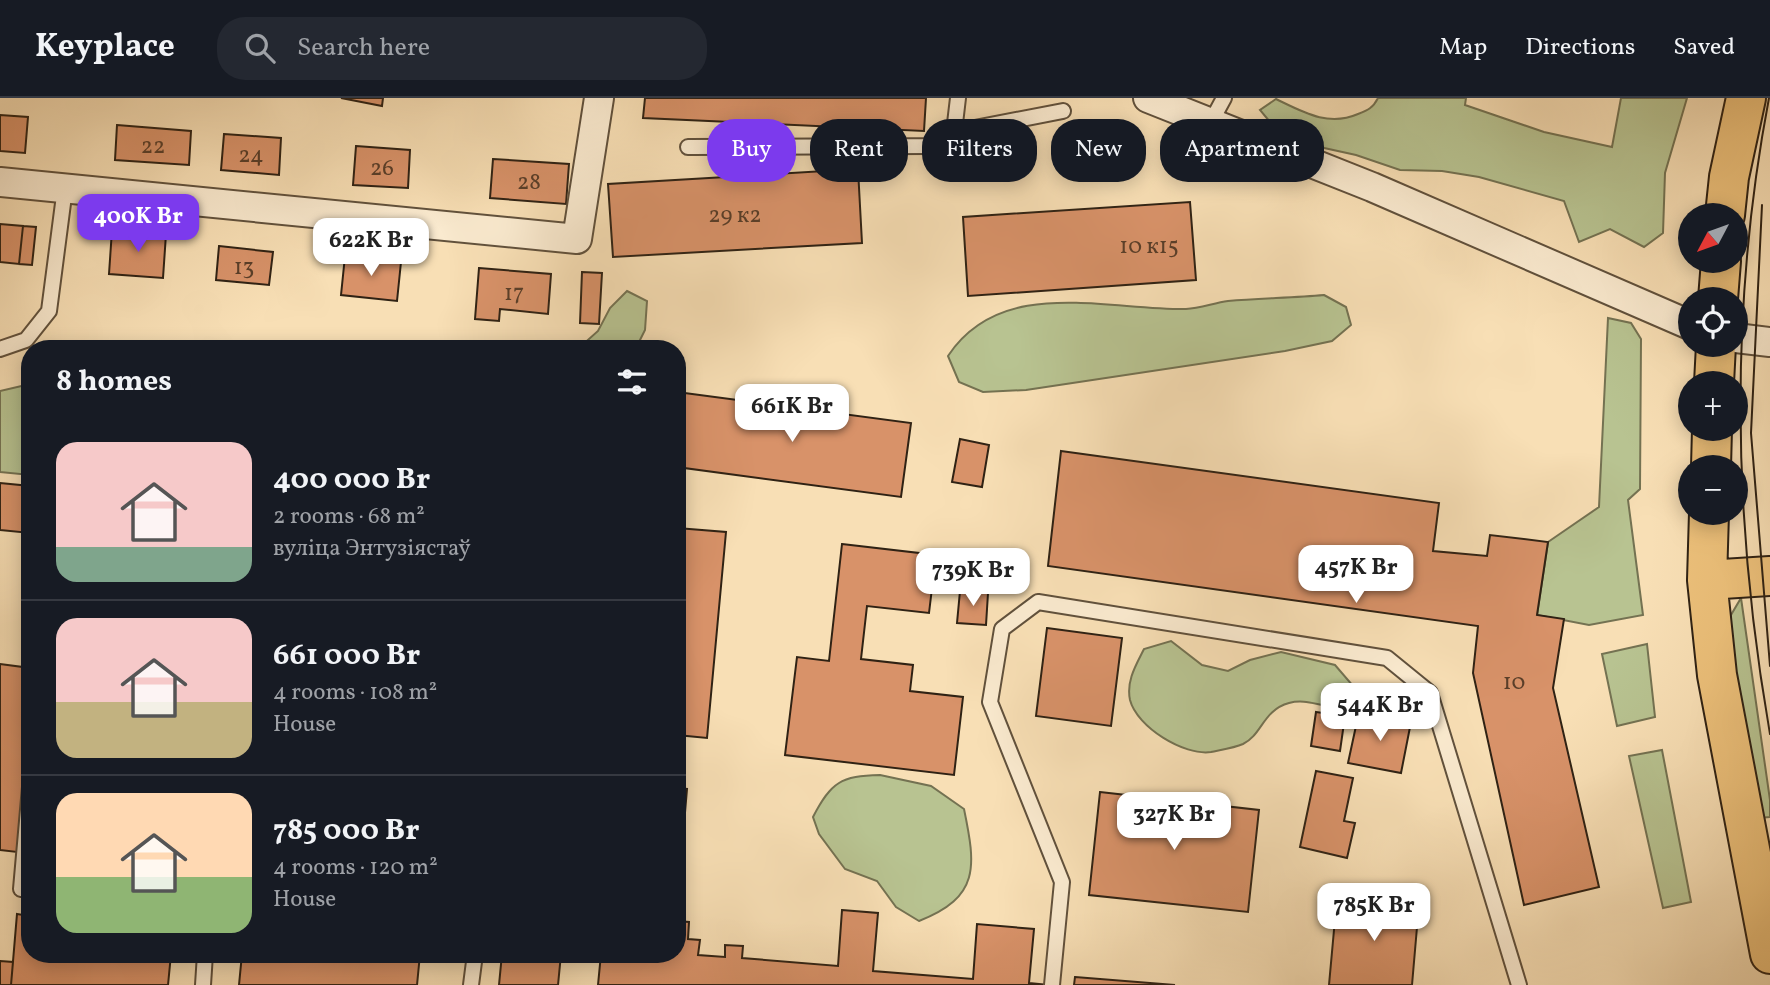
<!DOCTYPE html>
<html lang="en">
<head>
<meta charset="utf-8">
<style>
	:root { --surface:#171b24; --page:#242831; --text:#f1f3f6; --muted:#9ea1a6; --line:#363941; --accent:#7c3aed }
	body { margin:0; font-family:Vollkorn,serif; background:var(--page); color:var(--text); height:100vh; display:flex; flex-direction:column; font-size:26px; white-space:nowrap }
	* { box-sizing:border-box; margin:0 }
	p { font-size:23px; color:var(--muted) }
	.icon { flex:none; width:38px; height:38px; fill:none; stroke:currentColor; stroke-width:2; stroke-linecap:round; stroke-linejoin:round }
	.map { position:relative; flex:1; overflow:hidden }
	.sheet { position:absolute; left:21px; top:242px; width:665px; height:623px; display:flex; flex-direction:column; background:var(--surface); border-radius:28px; box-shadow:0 4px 18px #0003 }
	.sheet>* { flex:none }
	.hud { position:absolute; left:707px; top:21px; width:665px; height:63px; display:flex; gap:14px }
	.needle { width:46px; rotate:229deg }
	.buttons { position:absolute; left:1678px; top:105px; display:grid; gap:14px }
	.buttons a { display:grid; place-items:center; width:70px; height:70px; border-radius:50%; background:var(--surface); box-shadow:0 4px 18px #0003; font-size:35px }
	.price { position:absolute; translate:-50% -60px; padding:0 16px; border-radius:14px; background:#fff; color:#222; font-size:23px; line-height:46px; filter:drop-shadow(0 2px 4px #0008) }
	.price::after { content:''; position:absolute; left:50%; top:42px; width:21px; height:16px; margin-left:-10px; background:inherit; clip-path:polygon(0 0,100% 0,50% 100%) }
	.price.selected { background:var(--accent); color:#fff }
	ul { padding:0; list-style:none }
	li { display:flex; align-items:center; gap:21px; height:175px; padding:0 35px }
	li+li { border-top:2px solid var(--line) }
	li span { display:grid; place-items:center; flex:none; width:196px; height:140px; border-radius:21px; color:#555 }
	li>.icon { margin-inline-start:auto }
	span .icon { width:84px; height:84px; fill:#fffc; stroke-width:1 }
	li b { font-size:30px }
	h2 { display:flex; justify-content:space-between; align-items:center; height:84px; padding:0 35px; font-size:30px }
	.chip { padding:0 24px; border-radius:28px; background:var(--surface); box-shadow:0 4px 18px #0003; font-size:24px; line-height:63px }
	.chip.selected { background:var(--accent); color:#fff }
	header { display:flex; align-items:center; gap:42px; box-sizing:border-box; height:98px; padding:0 35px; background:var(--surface); border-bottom:2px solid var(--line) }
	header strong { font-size:33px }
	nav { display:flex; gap:38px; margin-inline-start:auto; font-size:24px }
	.search { width:490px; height:63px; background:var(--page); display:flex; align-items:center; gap:18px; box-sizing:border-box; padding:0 24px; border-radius:28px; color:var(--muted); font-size:26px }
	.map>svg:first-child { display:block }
	.green { fill:#b8c391; stroke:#747252; stroke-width:2 }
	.building { fill:#d89269; stroke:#2f2214; stroke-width:2 }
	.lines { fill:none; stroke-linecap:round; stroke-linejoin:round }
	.lane-casing { stroke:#61513c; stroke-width:18 }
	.street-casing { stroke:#61513c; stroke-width:32 }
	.primary-casing { stroke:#2f2214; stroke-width:42 }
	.lane { stroke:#faeacf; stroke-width:14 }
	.street { stroke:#faeacf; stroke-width:28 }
	.primary { stroke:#ecc07a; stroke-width:38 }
	.tram { stroke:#2f2214; stroke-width:2 }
	.labels { text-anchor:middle; stroke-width:7; stroke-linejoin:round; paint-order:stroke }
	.number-label { font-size:23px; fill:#593e29 }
</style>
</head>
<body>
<header>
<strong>Keyplace</strong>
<div class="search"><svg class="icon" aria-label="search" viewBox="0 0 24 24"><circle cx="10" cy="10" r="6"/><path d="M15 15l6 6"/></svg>Search here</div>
<nav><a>Map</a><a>Directions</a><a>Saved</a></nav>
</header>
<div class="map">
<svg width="1770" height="887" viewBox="0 0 1770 887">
	<rect width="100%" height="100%" fill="#f8dfb5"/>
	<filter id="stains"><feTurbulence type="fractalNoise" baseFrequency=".00286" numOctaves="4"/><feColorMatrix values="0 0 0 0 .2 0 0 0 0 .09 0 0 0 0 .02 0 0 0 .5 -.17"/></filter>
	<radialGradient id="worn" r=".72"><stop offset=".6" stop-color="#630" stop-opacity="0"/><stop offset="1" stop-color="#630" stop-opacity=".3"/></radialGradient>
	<path class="green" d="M1378,0H1466L1465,7L1544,34L1612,49L1621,0H1687L1665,75L1663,135L1644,149L1610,131L1579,144L1564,103L1479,79L1442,73L1400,72L1356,57L1306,46L1270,24L1260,12L1276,1C1303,14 1328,29 1358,16C1368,12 1373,10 1378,0Z
		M627,193L647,203L645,232L636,250H579L598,233L610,210Z
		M1324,197L1346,209L1351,227L1332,243L1285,253L1026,292L983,294L959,284L948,258C1001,178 1105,212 1186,211C1200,210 1214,205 1228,203C1260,200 1292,200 1324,197Z
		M1608,220L1631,225L1641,241L1640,391L1628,402L1643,517L1589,527L1537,517L1548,444L1599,409Z
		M30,286V377L0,374V293Z
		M1741,500L1770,702V719L1759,720L1728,522Z
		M1171,543L1202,567L1228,573L1250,562L1281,554L1335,567L1354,589L1352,605C1327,615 1312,599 1289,605C1263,612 1262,637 1243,646C1234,650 1220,652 1211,654C1184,658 1137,629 1130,602C1126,583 1136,567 1144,551Z
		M1647,546L1655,619L1617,628L1602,556Z
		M1662,652L1691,804L1663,810L1629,658Z
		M880,677L931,688L964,711C976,769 980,799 919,823L896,809L877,783L845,771L819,736L813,719C831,684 841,678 880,677Z"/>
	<path class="building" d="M341,0H383L382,8Z
		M645,0H926L924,33L643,20Z
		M0,17L28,19L25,55L0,53Z
		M117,27L191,33L189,67L115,62Z
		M224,36L281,40L279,77L221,72Z
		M356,48L410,52L408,90L353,87Z
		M493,61L569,66L566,106L490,100Z
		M858,71L862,145L613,159L608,86Z
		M1190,104L1196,182L968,198L963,119Z
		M0,126L23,128L19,166L0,164Z
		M23,128L36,129L32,167L19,166Z
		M112,132L166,136L163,180L109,176Z
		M219,148L273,154L269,187L216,182Z
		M345,158L401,164L397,203L341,197Z
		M479,170L551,176L548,216L500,211L499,223L475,221Z
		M582,174L602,175L599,226L580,225Z
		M677,294L911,325L901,399L677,369Z
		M960,341L989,347L982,389L952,384Z
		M1061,353L1439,405L1433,453L1487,458L1490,437L1548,444L1537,517L1564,521L1553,590L1599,789L1524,807L1473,575L1478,528L1048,468Z
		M0,385L30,388V435L0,432Z
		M677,430L726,434L707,640L677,637Z
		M842,446L936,457L929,515L867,508L861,561L913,567L910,593L963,599L954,677L785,657L797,559L829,563Z
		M960,493L988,495L986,527L957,525Z
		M1047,530L1122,540L1111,628L1036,618Z
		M0,566L30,570V650L17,754L0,752Z
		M1316,614L1345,618L1340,653L1311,648Z
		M1359,614L1411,624L1401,675L1348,665Z
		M1316,673L1353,680L1344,723L1355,725L1347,760L1300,749Z
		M677,690L687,691L677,809Z
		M1100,694L1259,712L1248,814L1089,797Z
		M1337,799L1419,806L1412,887H1329Z
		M842,812L878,815L873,873L973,881L977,826L1034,831L1029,885L1049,887H598L601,856H677V823L689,824L688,841L700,842L698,857L725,859V847L743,848L742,860L838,868Z
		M17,816L30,818V856H171L168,887H11Z
		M242,856H420L417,887H239Z
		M502,856H561L558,887H499Z
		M0,863L13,864L11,887H0Z
		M1075,879L1175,887H1074Z"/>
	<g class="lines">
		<defs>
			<path id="lane" d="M958,0L954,34L1063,13
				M1211,24L1224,0
				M688,49L928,48L954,34
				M0,251L26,242L49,213L65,90
				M30,689L21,791L30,789
				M203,887L205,856
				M471,887L475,856
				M1052,887L1062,784L990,604L1002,531L1038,504L1387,560L1430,595L1519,887"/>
			<path id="street" d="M1148,0L1372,89L1690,227
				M0,84L577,141L599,0
				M1736,240L1770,244"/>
			<path id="primary" d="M1725,117L1729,79L1746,0
				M1718,201L1721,163
				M1714,285L1716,247
				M1711,369L1712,331
				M1709,415L1707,482L1717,577L1770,856
				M1707,482L1770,478"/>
		</defs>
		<use href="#lane" class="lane-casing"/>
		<use href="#street" class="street-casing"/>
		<use href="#primary" class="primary-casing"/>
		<use href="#lane" class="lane"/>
		<use href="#street" class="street"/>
		<use href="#primary" class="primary"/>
		<path class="tram" d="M1769,0C1729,210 1733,425 1770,636
			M1762,107L1751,335L1770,568"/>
	</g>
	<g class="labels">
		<g class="number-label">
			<text x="153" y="55">22</text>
			<text x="251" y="64">24</text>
			<text x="382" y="77">26</text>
			<text x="529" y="91">28</text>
			<text x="735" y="124">29 к2</text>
			<text x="1149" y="155">10 к15</text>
			<text x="244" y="176">13</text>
			<text x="514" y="202">17</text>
			<text x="1514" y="591">10</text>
		</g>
	</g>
	<rect width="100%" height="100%" filter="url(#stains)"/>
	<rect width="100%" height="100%" fill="url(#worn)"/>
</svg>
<div class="buttons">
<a><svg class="needle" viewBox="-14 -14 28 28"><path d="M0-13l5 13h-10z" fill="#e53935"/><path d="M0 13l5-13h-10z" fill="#9ea1a6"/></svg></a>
<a><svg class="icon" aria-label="locate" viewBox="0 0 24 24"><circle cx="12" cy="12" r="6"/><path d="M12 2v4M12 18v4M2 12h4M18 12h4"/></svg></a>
<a>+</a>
<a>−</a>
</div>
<b class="price selected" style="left:138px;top:156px">400K Br</b>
<b class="price" style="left:371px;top:180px">622K Br</b>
<b class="price" style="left:792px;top:346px">661K Br</b>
<b class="price" style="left:1356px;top:507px">457K Br</b>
<b class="price" style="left:973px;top:510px">739K Br</b>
<b class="price" style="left:1380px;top:645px">544K Br</b>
<b class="price" style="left:1174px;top:754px">327K Br</b>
<b class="price" style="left:1374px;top:845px">785K Br</b>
<div class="hud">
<a class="chip selected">Buy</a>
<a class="chip">Rent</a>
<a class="chip">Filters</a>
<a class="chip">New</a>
<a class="chip">Apartment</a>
</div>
<section class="sheet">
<h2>8 homes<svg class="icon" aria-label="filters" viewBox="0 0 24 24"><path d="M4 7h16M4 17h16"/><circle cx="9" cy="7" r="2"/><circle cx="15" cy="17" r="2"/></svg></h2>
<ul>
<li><span style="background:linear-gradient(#f6c9c9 75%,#7fa58c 0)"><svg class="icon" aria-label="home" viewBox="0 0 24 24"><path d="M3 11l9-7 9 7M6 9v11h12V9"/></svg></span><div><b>400 000 Br</b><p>2 rooms · 68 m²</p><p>вуліца Энтузіястаў</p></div></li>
<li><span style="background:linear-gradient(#f6c9c9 60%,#c2b280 0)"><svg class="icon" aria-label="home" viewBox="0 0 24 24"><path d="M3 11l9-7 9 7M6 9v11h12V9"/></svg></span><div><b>661 000 Br</b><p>4 rooms · 108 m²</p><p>House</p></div></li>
<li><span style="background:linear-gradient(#ffd9b3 60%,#8fb573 0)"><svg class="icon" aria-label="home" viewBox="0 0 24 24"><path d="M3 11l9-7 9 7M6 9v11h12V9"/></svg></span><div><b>785 000 Br</b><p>4 rooms · 120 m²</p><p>House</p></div></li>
</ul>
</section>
</div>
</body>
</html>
